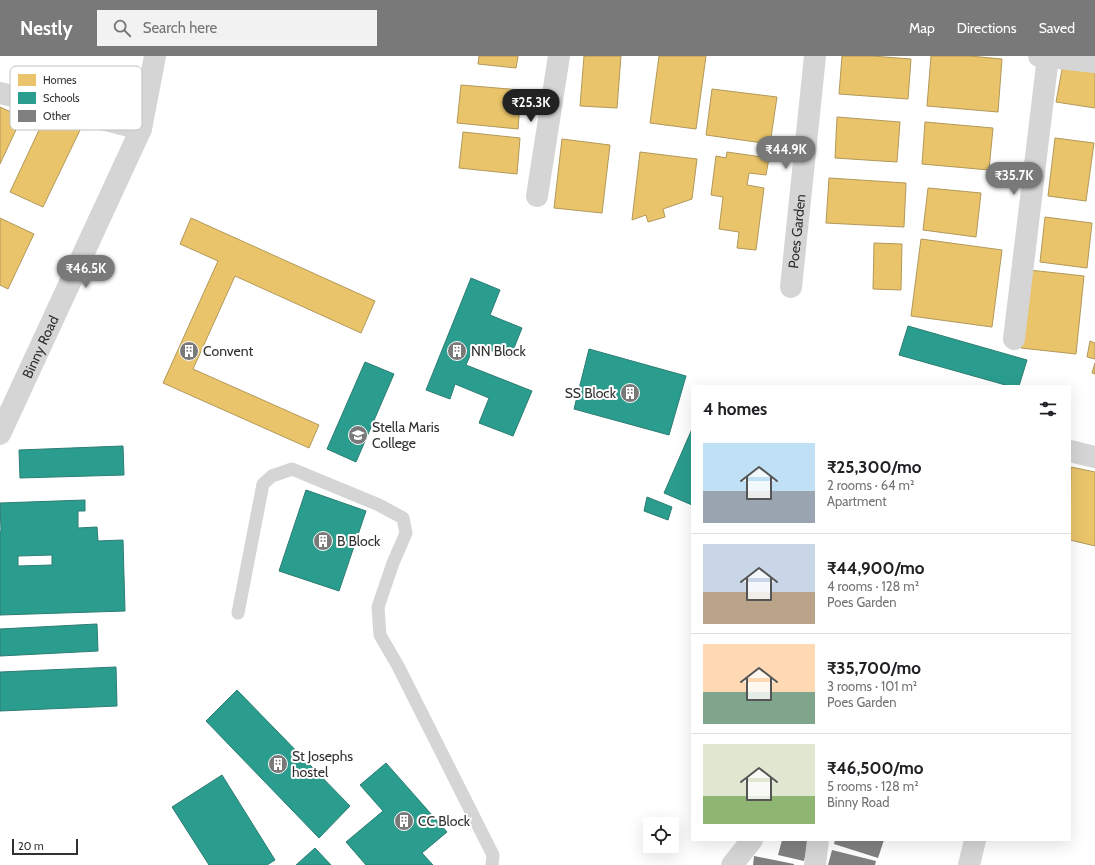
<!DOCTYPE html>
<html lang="en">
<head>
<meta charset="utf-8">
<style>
	:root { --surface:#fff; --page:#f2f2f2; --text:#202124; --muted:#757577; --line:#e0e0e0; --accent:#797979 }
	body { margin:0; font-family:Cabin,sans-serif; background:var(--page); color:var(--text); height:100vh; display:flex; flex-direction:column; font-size:15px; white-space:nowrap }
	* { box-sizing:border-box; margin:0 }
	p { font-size:13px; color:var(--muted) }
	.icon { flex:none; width:22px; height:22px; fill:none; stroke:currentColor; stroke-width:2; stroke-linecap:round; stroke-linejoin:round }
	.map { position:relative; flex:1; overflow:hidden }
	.side { position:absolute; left:691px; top:329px; width:380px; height:456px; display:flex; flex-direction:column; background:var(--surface); border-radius:0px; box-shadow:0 4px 16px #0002 }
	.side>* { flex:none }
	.fabs { position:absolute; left:643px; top:761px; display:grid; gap:8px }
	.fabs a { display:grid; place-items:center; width:36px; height:36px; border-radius:0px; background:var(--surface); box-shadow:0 4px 16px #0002; font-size:20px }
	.scale { position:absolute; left:12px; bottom:10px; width:66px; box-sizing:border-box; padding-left:4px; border:2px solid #313131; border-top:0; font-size:11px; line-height:14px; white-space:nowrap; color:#313131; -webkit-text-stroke:3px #fff; paint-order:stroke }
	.price { position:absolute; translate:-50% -34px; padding:0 9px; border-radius:14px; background:var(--accent); color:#fff; font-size:13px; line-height:26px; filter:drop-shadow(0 1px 2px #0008) }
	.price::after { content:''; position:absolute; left:50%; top:24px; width:12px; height:9px; margin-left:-6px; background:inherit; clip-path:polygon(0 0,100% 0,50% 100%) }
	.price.selected { background:#222; color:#fff }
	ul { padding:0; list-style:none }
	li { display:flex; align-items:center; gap:12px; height:100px; padding:0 12px }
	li+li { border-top:1px solid var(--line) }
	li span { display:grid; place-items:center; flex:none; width:112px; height:80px; border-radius:0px; color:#555 }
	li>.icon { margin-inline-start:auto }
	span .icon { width:48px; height:48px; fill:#fffc; stroke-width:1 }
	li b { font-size:17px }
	h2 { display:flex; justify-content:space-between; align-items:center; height:48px; padding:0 12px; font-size:17px }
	header { display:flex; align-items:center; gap:24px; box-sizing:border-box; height:56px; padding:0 20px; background:var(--accent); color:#fff }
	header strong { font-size:19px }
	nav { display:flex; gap:22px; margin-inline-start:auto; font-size:14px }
	.search { width:280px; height:36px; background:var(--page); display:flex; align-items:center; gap:10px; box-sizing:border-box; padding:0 14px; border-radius:0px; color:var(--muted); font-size:15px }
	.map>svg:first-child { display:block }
	.homes { fill:#e9c46a; stroke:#b29859 }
	.schools { fill:#2a9d8f; stroke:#2c7d73; fill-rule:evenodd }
	.building { fill:#808080 }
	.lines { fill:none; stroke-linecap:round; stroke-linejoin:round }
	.service { stroke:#d5d5d5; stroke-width:13 }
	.minor { stroke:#d5d5d5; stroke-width:22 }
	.labels { text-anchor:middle; stroke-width:4; stroke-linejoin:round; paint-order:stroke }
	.street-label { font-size:14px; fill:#313131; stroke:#fff }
	.poi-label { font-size:14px; fill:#313131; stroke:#fff; text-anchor:start }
	.key { fill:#fff; stroke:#c1c1c1; stroke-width:1 }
	.key-label { font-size:11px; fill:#313131 }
</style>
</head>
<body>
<header>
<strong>Nestly</strong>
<div class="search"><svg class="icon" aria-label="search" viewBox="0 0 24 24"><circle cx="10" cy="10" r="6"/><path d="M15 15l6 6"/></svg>Search here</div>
<nav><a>Map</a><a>Directions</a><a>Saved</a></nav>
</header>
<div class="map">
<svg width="1095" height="809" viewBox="0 0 1095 809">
	<rect width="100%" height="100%" fill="#fff"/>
	<path class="homes" d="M479,0H518L516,12L478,8Z
		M584,0H621L617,52L580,50Z
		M659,0H706L696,73L650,67Z
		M842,0H872L911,3L908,43L839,38Z
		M931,0H970L1002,3L998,56L927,50Z
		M1063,8L1095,14V52L1056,46Z
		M461,29L521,34L518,73L457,67Z
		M712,33L777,41L770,88L706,79Z
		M0,51L22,61L0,108Z
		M48,55L82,70L43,151L10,136Z
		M837,61L900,66L897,106L835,102Z
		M925,66L993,72L989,114L922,108Z
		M463,76L520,82L517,118L459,112Z
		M1055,82L1094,87L1086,145L1048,140Z
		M562,83L610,89L602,157L554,152Z
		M640,96L697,103L692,143L663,153L665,161L648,166L646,159L632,164Z
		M727,96L769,102L766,119L749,117L747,129L764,132L756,194L737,192L739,176L719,173L723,141L711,139L716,100L726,102Z
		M829,122L906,127L904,171L826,167Z
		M928,132L981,137L976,181L923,174Z
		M1045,161L1092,167L1087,212L1040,206Z
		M0,162L34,178L8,233L0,229Z
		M191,162L375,245L361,277L235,220L193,313L319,369L309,392L163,327L218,205L180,188Z
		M921,183L1002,194L992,271L911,260Z
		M874,187L902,188L901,234L873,233Z
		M1029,214L1084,220L1076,298L1021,292Z
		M1090,285L1095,287V303L1087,301Z
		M1095,307V318L1092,317Z
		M1071,411L1095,416V490L1070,484Z"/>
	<path class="schools" d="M471,222L500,234L490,259L522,272L510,302L475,288L466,309L532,335L513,380L479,367L489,342L455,328L450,343L426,334Z
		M908,270L1027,304L1019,330H1009L899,299Z
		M589,293L686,320L669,379L574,353Z
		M365,306L394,318L356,406L327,393Z
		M692,373V449L664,437Z
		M123,390L124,419L20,422L19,394Z
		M306,434L366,455L339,535L279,515Z
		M647,441L672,451L668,464L644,455Z
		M85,444V455H78V472L97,471L98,485L123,484L125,555L0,559V475H1L0,447ZM52,499V509L18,510V500Z
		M97,568L98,595L0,600V573Z
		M116,611L117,650L0,655V616Z
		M237,634L350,750L319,782L206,665Z
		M386,707L447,776L422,797L433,809H366L346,786L383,755L360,729Z
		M222,719L275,804L267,809H209L172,751Z
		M315,792L331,809H296Z"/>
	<path class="building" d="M782,784H809L804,805L778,799Z
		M835,784H884L878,802L834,788Z
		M832,794L876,805L875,809H828Z
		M754,800L794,808V809H753Z"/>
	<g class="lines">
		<path class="service" d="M238,557L263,428L272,420L292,413L379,449L403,462L406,477L393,507L378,551L380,579L398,610L493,799L492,809"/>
		<g class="minor">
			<path d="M1039,0L1095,6"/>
			<path d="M0,37L141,73"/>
			<path d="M537,140L559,0"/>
			<path id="s1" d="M791,231L815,0"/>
			<path d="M1014,283L1048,1"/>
			<path id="s2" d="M0,378L141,73L155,0"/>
			<path d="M1070,395L1095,401"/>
			<path d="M732,809L752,784"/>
			<path d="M815,809L818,784"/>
			<path d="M969,809L975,784"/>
		</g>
	</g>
	<defs>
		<symbol id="building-disc" viewBox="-11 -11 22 22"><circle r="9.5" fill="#797979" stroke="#fff"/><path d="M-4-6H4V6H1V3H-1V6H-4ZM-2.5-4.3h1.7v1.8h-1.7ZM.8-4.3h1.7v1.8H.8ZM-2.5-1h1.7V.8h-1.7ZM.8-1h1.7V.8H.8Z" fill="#fff"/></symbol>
		<symbol id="university-disc" viewBox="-11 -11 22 22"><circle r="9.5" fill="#797979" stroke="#fff"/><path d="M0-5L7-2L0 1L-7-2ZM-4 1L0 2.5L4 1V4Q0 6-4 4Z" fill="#fff"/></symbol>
	</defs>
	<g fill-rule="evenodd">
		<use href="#building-disc" x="178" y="284" width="22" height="22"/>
		<use href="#building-disc" x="446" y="284" width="22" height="22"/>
		<use href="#building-disc" x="619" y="326" width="22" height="22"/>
		<use href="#university-disc" x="347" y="368" width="22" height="22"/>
		<use href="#building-disc" x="312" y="474" width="22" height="22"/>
		<use href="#building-disc" x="267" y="697" width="22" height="22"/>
		<use href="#building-disc" x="393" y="754" width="22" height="22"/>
	</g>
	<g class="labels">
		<g class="street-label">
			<text dy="5" stroke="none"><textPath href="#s1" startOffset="56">Poes Garden</textPath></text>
			<text dy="5" stroke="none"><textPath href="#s2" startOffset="96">Binny Road</textPath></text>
		</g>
		<g class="poi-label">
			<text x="203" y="300">Convent</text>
			<text x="471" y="300">NN Block</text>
			<text x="616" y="342" text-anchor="end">SS Block</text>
			<text x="372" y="376">Stella Maris<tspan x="372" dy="16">College</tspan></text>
			<text x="337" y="490">B Block</text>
			<text x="292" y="705">St Josephs<tspan x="292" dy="16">hostel</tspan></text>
			<text x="418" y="770">CC Block</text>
		</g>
	</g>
	<rect x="10" y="10" width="132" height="64" rx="6" class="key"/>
	<rect x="18" y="18" width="18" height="12" fill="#e9c46a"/>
	<rect x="18" y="36" width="18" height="12" fill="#2a9d8f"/>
	<rect x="18" y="54" width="18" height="12" fill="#808080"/>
	<g class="key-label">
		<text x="43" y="28">Homes</text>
		<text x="43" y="46">Schools</text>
		<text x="43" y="64">Other</text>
	</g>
</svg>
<div class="fabs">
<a><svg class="icon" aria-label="locate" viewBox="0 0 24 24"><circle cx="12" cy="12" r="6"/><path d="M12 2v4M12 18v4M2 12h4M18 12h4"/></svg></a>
</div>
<div class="scale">20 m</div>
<b class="price selected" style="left:531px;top:67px">₹25.3K</b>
<b class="price" style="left:786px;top:114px">₹44.9K</b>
<b class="price" style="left:1014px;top:140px">₹35.7K</b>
<b class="price" style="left:86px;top:233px">₹46.5K</b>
<section class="side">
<h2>4 homes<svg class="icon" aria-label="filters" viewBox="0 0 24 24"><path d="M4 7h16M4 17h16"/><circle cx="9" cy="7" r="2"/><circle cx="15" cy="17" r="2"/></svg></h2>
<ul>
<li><span style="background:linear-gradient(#bfe0f5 60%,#9aa5b1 0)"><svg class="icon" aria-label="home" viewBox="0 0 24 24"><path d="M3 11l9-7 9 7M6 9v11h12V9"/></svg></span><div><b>₹25,300/mo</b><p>2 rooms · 64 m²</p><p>Apartment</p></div></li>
<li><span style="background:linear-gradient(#c9d6e8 60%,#b9a48a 0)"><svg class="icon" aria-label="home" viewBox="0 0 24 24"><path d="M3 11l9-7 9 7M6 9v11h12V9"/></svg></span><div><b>₹44,900/mo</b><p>4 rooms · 128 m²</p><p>Poes Garden</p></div></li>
<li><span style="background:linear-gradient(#ffd9b3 60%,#7fa58c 0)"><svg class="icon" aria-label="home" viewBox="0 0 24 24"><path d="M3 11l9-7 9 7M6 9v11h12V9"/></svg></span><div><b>₹35,700/mo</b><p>3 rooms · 101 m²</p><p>Poes Garden</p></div></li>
<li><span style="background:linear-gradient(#dfe7d0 65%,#8fb573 0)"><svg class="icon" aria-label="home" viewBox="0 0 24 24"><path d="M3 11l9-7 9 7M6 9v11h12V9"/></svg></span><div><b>₹46,500/mo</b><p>5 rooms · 128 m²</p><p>Binny Road</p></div></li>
</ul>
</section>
</div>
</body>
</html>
